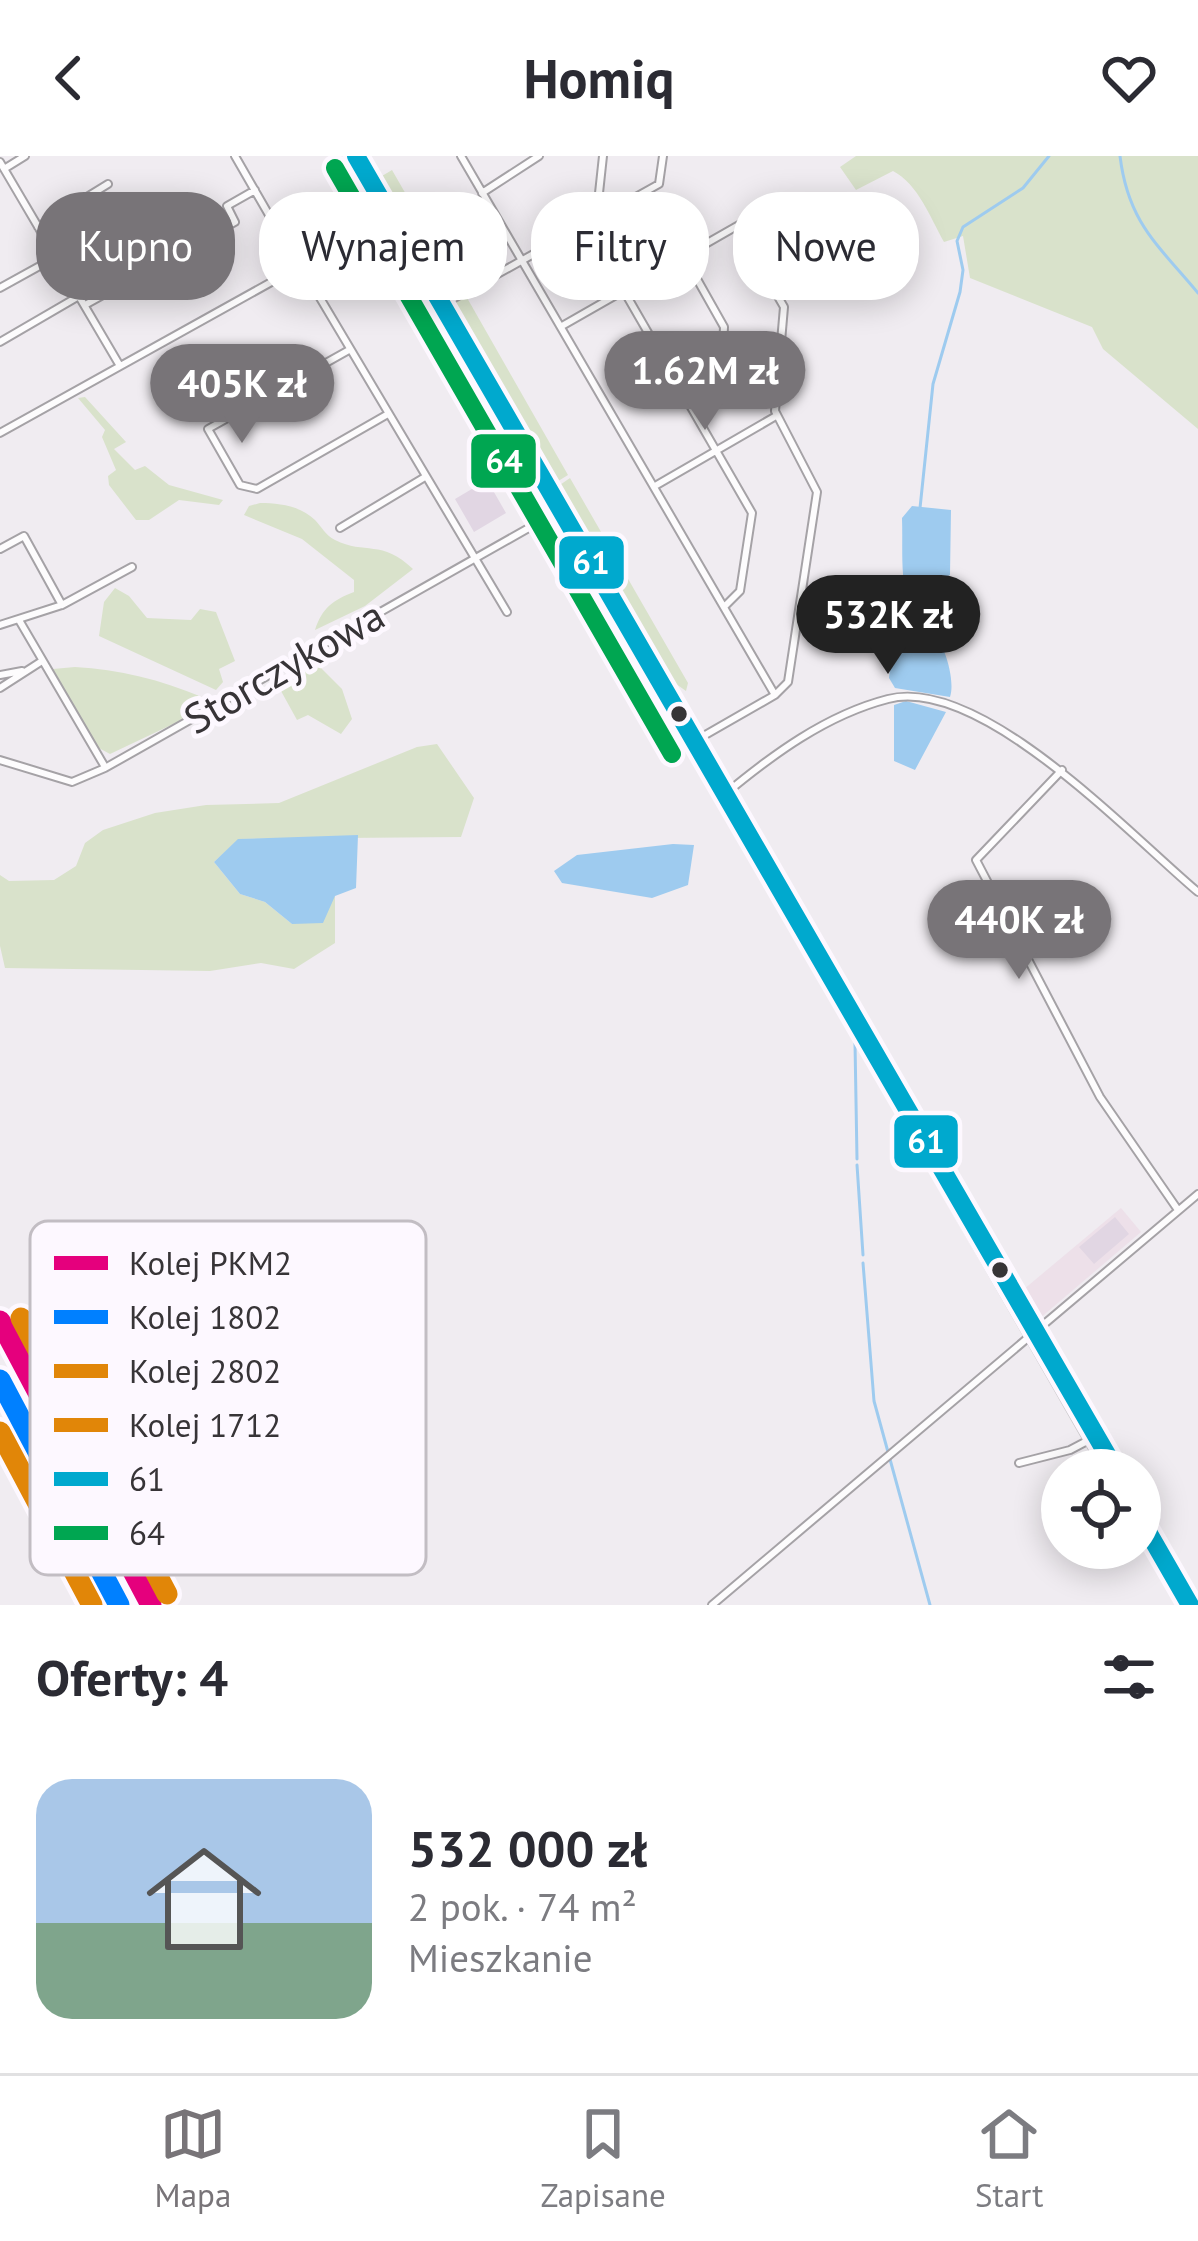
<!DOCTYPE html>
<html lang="pl">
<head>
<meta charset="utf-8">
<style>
	:root { --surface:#fff; --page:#f7f7f7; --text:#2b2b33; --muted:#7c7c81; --line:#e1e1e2; --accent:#787478 }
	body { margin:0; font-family:"PT Sans",sans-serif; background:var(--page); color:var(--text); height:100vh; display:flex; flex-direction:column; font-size:45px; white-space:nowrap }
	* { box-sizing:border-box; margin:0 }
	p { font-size:39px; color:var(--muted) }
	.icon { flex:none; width:66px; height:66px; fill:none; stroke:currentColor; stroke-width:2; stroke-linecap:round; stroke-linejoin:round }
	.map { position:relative; height:1449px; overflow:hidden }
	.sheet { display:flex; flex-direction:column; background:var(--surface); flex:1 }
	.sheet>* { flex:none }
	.hud { position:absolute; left:36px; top:36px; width:1128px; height:108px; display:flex; gap:24px }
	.fabs { position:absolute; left:1041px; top:1293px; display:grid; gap:24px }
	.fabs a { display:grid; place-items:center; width:120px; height:120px; border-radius:50%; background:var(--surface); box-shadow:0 6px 30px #0003; font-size:60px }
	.price { position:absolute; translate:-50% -102px; padding:0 27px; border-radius:42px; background:var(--accent); color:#fff; font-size:39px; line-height:78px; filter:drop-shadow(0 3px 6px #0008) }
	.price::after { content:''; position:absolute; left:50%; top:72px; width:36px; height:27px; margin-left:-18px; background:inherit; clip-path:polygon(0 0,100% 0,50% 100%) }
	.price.on { background:#222; color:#fff }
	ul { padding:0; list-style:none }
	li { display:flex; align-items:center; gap:36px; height:300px; padding:0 36px }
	li span { display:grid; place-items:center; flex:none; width:336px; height:240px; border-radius:36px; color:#555 }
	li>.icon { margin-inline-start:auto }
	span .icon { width:144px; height:144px; fill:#fffc; stroke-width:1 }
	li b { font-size:51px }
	h2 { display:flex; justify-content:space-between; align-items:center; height:144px; padding:0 36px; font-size:51px }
	.chip { padding:0 42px; border-radius:48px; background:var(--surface); box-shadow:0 6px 30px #0003; font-size:42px; line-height:108px }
	.chip.on { background:var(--accent); color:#fff }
	header { display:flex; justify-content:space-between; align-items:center; height:156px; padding:0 36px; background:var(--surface); font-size:54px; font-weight:600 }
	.menu { display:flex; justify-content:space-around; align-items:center; height:168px; border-top:3px solid var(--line); background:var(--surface); font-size:33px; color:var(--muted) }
	.menu a { display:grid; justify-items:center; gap:6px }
	.menu .on { color:var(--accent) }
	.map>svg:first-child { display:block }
	.commercial { fill:#ede0e9 }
	.green { fill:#d9e2cb }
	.water { fill:#9ecbef }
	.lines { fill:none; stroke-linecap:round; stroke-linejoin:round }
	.stream { stroke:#9ecbef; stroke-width:3 }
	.building { fill:#e1d6e3 }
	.minor-casing { stroke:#a5a2a6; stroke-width:10 }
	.primary-casing { stroke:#cac7ca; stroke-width:15 }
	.minor { stroke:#fdfcfd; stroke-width:6 }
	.primary { stroke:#f0e9ea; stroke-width:10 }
	.bus-1-casing { stroke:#fdf8ff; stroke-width:27 }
	.bus-2-casing { stroke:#fdf8ff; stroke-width:27 }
	.bus-1 { stroke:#00a9ce; stroke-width:18 }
	.bus-2 { stroke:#00a651; stroke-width:18 }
	.rail-1-casing { stroke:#fdf8ff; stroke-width:30 }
	.rail-2-casing { stroke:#fdf8ff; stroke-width:30 }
	.rail-3-casing { stroke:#fdf8ff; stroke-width:30 }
	.rail-4-casing { stroke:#fdf8ff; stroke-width:30 }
	.rail-1 { stroke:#e5007d; stroke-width:21 }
	.rail-2 { stroke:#0080ff; stroke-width:21 }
	.rail-3 { stroke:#e18608; stroke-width:21 }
	.rail-4 { stroke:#e18608; stroke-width:21 }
	.bus-dot { fill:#373437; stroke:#fdf8ff; stroke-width:4.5 }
	.labels { text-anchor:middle; stroke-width:10; stroke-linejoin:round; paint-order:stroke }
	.street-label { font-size:42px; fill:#373437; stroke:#fdf8ff }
	.key { fill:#fdf8ff; stroke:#c2bdc3; stroke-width:3 }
	.key-label { font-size:33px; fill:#373437 }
	.line-badge { stroke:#fdf8ff; stroke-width:4.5 }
	.badge-label { font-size:33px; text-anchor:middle; font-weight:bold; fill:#fff }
</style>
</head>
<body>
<header><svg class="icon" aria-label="back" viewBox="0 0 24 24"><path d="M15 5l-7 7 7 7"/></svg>Homiq<svg class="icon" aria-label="heart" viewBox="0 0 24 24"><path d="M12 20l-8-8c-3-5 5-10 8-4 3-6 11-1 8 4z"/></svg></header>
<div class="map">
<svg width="1198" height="1449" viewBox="0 0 1198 1449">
	<rect width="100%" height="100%" fill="#f0ecf1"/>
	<path class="commercial" d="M1121,1052L1141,1076L1039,1163L1023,1134Z"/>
	<path class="green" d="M856,0H1198V273L1103,193L1092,171L970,122L963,80L944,86C930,61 918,28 893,15L856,34L840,11Z
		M392,14L460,132L450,138L442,137L377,23Z
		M466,140L568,319L555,327L453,156L455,147Z
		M85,241L126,286L114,293L135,314L145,310L169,329L223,344L219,349L179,344L149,364H136L109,329L108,320L116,314L102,281L105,274L78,242Z
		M570,322L688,527L686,535L662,518L554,333Z
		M260,347C279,347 301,350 315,364C322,371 325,379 335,384C365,399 382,383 413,413L365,450L315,474C322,452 333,444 354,436V424L302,383L244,359L249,350Z
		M115,432L129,440L147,462L191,464L200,453L216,456L235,505L219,513L223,526L216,534L99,480L104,446Z
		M317,508L342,533L352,563L341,578L308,559L297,564L281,535L299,516Z
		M75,511C119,513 161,524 202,541L207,552L110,598L97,591L53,513Z
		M437,588L474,642L461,681L239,683L214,706L240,738L265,746L292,768L335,740V787L294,813L261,807L210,815L5,812L0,790V719L9,725L54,724L76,710L85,687L103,674L155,657L206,649L279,647L417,591Z"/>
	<path class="water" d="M912,350L951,354L950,419L928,429L934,454L929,456L922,449L908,447C900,419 903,391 902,362Z
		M928,469C943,482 956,523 950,541L895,532L889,522C893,493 895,472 928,469Z
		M906,545L946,556L915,614L894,605V549Z
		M358,679L356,732L335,740L323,767L292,768L265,746L240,738L214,706L238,683Z
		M673,688L694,689L688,729L652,742L562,727L554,715L577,699Z"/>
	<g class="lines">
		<path class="stream" d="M1120,0C1128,66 1157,88 1198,137
			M920,352L933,228L960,136L963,114L957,85L963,71L1023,32L1049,0
			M855,887L857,1003
			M857,1009L863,1099
			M863,1107L874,1245L930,1449"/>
	</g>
	<path class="building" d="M487,324L506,357L474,376L455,343Z
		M1115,1061L1129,1078L1094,1108L1079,1091Z"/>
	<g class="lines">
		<defs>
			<path id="minor" d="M235,0L299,111
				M461,0L775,539
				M0,6L120,210
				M4,13L25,0
				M482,37L539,0
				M596,65L603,0
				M737,70L760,57
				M38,71L108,28
				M684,100L724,171L723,190
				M301,110L507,456
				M0,132L56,101
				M624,135L752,357L740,435L724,451
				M85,149L235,66L227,50L255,34
				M442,149L659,28L663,0
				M562,170L737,70L784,151L775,255L817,336L788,526L775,539L693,586
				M0,186L79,140
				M349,194L208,273L240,329L257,333L388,258
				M0,277L390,60
				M655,330L776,260
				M340,372L425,321
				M0,393L24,380L62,449
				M19,464L105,611
				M0,469L62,449L132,411
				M0,519L22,515
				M0,532L42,505
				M0,604L72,626L105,612L557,356
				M1062,614L976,704L1100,941L1178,1054
				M724,639C772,599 826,559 888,543C981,519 1132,681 1198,736
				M1019,1307L1070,1294L1089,1284
				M712,1449L1198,1038"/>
			<path id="primary" d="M356,0L1108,1314
				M956,1036L1116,1314
				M1140,1362L1190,1449"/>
		</defs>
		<use href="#minor" class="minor-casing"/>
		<use href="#primary" class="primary-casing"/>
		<use href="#minor" class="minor"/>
		<use href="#primary" class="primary"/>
		<defs>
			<path id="bus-1" d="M356,0L1116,1314
				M1140,1362L1190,1449"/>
			<path id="bus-2" d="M335,12L672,598"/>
		</defs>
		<use href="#bus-1" class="bus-1-casing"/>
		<use href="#bus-2" class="bus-2-casing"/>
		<use href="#bus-1" class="bus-1"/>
		<use href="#bus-2" class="bus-2"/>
		<defs>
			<path id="rail-1" d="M0,1165L151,1449"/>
			<path id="rail-2" d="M0,1224L119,1449"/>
			<path id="rail-3" d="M21,1162L167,1438"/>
			<path id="rail-4" d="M0,1276L92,1449"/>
		</defs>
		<use href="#rail-1" class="rail-1-casing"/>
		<use href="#rail-2" class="rail-2-casing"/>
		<use href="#rail-3" class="rail-3-casing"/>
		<use href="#rail-4" class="rail-4-casing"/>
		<use href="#rail-1" class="rail-1"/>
		<use href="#rail-2" class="rail-2"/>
		<use href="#rail-3" class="rail-3"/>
		<use href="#rail-4" class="rail-4"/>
	</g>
	<g class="bus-dot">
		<circle cx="679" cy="558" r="10"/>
		<circle cx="1000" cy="1114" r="10"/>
	</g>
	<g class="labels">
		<g class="street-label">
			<text transform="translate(284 511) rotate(-30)" y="15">Storczykowa</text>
		</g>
	</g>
	<rect x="30" y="1065" width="396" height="354" rx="18" class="key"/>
	<rect x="54" y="1100" width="54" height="14" fill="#e5007d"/>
	<rect x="54" y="1154" width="54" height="14" fill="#0080ff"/>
	<rect x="54" y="1208" width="54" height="14" fill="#e18608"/>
	<rect x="54" y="1262" width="54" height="14" fill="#e18608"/>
	<rect x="54" y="1316" width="54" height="14" fill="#00a9ce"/>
	<rect x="54" y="1370" width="54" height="14" fill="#00a651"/>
	<g class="key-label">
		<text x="129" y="1119">Kolej PKM2</text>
		<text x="129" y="1173">Kolej 1802</text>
		<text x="129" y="1227">Kolej 2802</text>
		<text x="129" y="1281">Kolej 1712</text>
		<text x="129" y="1335">61</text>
		<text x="129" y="1389">64</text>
	</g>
	<g class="line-badge">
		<rect x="469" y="276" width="69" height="58" rx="12" fill="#00a651"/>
		<rect x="557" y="378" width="69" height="57" rx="12" fill="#00a9ce"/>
		<rect x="892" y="957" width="68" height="57" rx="12" fill="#00a9ce"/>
	</g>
	<g class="badge-label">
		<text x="504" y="317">64</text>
		<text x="591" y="418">61</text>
		<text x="926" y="997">61</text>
	</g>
</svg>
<div class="fabs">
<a><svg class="icon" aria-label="locate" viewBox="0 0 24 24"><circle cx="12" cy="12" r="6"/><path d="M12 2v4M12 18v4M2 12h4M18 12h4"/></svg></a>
</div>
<b class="price" style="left:705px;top:277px">1.62M zł</b>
<b class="price" style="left:242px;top:290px">405K zł</b>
<b class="price on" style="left:888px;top:521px">532K zł</b>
<b class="price" style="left:1019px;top:826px">440K zł</b>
<div class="hud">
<a class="chip on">Kupno</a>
<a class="chip">Wynajem</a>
<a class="chip">Filtry</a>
<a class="chip">Nowe</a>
</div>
</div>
<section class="sheet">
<h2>Oferty: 4<svg class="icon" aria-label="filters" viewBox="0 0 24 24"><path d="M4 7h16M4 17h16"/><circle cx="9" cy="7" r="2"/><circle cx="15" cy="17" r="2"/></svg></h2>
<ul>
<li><span style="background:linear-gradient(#a9c7e8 60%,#7fa58c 0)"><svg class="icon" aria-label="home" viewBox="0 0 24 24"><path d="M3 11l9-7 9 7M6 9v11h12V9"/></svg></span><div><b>532 000 zł</b><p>2 pok. · 74 m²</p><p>Mieszkanie</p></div></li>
</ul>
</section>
<nav class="menu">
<a class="on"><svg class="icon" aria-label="map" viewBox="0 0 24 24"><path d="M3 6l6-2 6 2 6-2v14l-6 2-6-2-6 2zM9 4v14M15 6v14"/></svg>Mapa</a>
<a><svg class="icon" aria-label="saved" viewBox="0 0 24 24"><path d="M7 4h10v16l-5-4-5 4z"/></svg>Zapisane</a>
<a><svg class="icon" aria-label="home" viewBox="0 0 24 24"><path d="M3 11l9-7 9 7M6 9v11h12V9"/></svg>Start</a>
</nav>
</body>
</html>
